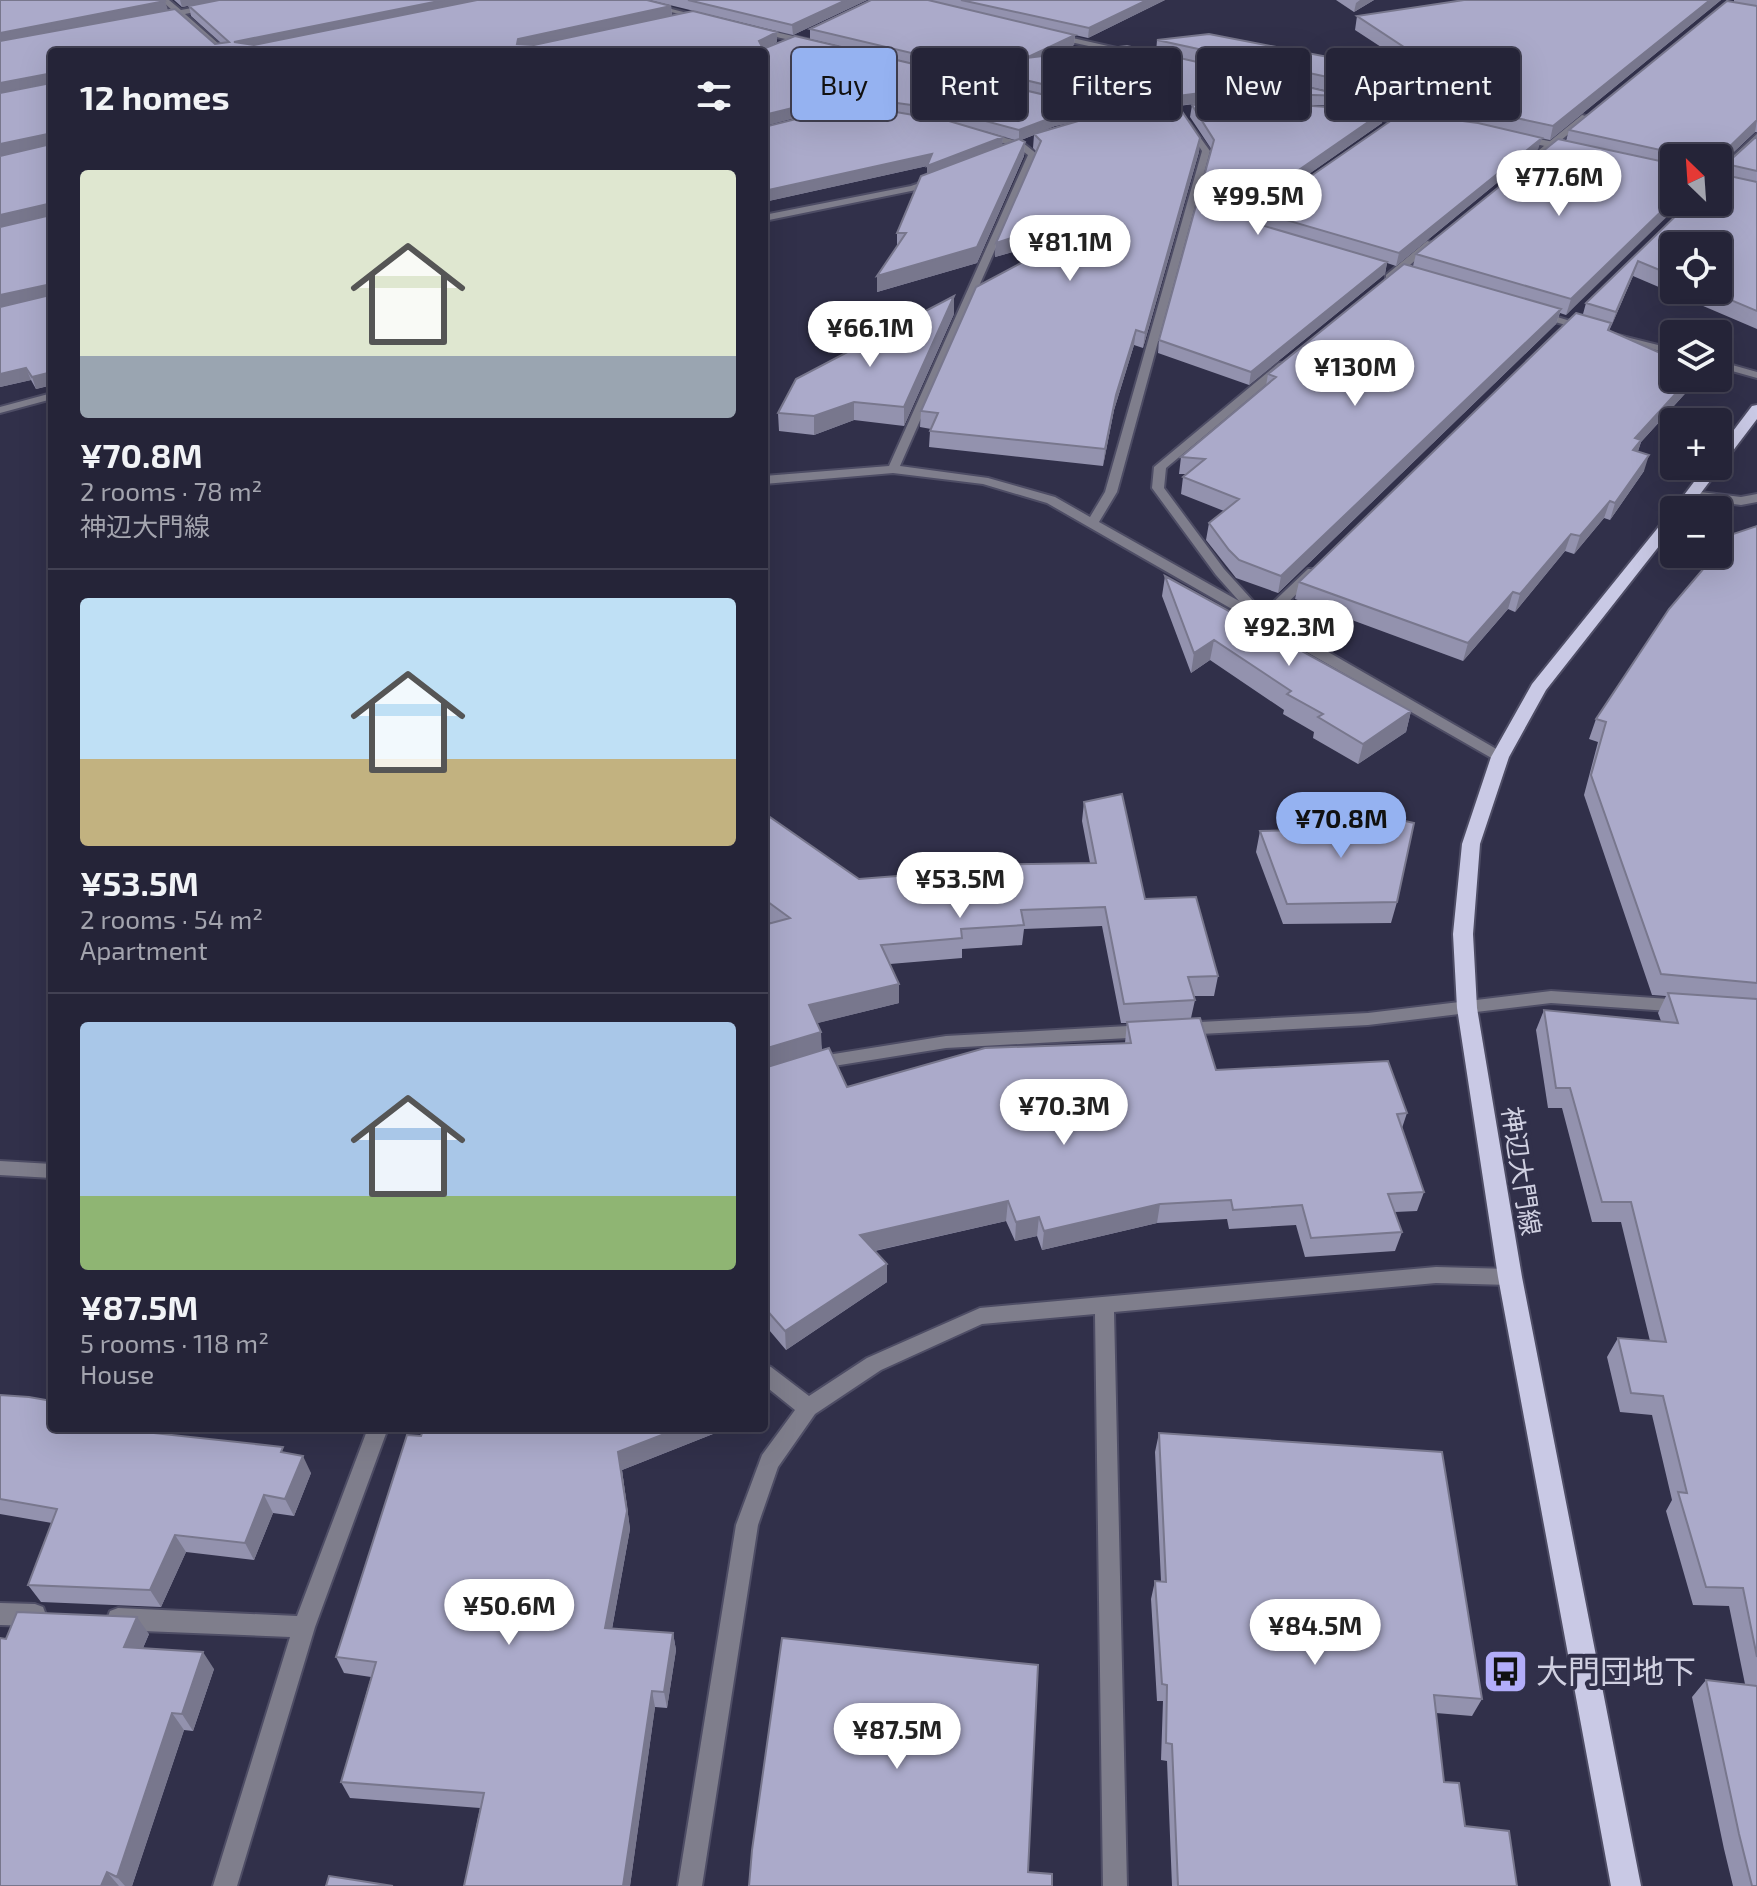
<!DOCTYPE html>
<html lang="en">
<head>
<meta charset="utf-8">
<style>
	:root { --surface:#252438; --page:#313043; --text:#f1f3f6; --muted:#a3a4ae; --line:#424153; --accent:#95b2f1 }
	body { margin:0; font-family:"Exo 2","Noto Sans JP",sans-serif; background:var(--page); color:var(--text); height:100vh; display:flex; flex-direction:column; font-size:30px; white-space:nowrap }
	* { box-sizing:border-box; margin:0 }
	p { font-size:26px; color:var(--muted) }
	.icon { flex:none; width:44px; height:44px; fill:none; stroke:currentColor; stroke-width:2; stroke-linecap:round; stroke-linejoin:round }
	.map { position:relative; flex:1; overflow:hidden }
	.sheet { position:absolute; left:48px; top:48px; width:720px; height:1384px; display:flex; flex-direction:column; background:var(--surface); border-radius:8px; box-shadow:0 8px 32px #0002,0 0 0 2px var(--line) }
	.sheet>* { flex:none }
	.banner { position:absolute; left:792px; top:48px; width:760px; height:72px; display:flex; gap:16px }
	.needle { width:52px; rotate:335deg }
	.tools { position:absolute; left:1660px; top:144px; display:grid; gap:16px }
	.tools a { display:grid; place-items:center; width:72px; height:72px; border-radius:8px; background:var(--surface); box-shadow:0 8px 32px #0002,0 0 0 2px var(--line); font-size:40px }
	.price { position:absolute; translate:-50% -68px; padding:0 18px; border-radius:28px; background:#fff; color:#222; font-size:26px; line-height:52px; filter:drop-shadow(0 2px 4px #0008) }
	.price::after { content:''; position:absolute; left:50%; top:48px; width:24px; height:18px; margin-left:-12px; background:inherit; clip-path:polygon(0 0,100% 0,50% 100%) }
	.price.active { background:var(--accent); color:#111 }
	ul { padding:0; list-style:none }
	li { display:grid; align-content:center; gap:16px; height:424px; padding:0 32px }
	li+li { border-top:2px solid var(--line) }
	li span { display:grid; place-items:center; height:248px; border-radius:8px; color:#555 }
	li>.icon { margin-inline-start:auto }
	span .icon { width:144px; height:144px; fill:#fffc; stroke-width:1 }
	li b { font-size:34px }
	h2 { display:flex; justify-content:space-between; align-items:center; height:96px; padding:0 32px; font-size:34px }
	.chip { padding:0 28px; border-radius:8px; background:var(--surface); box-shadow:0 8px 32px #0002,0 0 0 2px var(--line); font-size:28px; line-height:72px }
	.chip.active { background:var(--accent); color:#111 }
	.map>svg:first-child { display:block }
	.lines { fill:none; stroke-linecap:round; stroke-linejoin:round }
	.minor-casing { stroke:#4e4d65; stroke-width:4 }
	.tertiary-casing { stroke:#4e4d65; stroke-width:4 }
	.primary-casing { stroke:#4e4d65; stroke-width:4 }
	.minor { fill:#7f7e8c; fill-rule:evenodd }
	.tertiary { fill:#7f7e8c; fill-rule:evenodd }
	.primary { fill:#c9c9e5; fill-rule:evenodd }
	.wall { fill:#9392ae; fill-rule:evenodd }
	.shaded-wall { fill:#78778d }
	.building { fill:#abaaca; stroke:#78778d; stroke-width:2 }
	.labels { text-anchor:middle; stroke-width:8; stroke-linejoin:round; paint-order:stroke }
	.street-label { font-size:26px; fill:#d0d0e1; stroke:#31304a }
	.near-poi-label { font-size:32px; fill:#d0d0e1; stroke:#31304a; text-anchor:start }
</style>
</head>
<body>
<div class="map">
<svg width="1757" height="1886" viewBox="0 0 1757 1886">
	<rect width="100%" height="100%" fill="#31304a"/>
	<g class="lines">
		<defs>
			<path id="minor" d="M161,0H169L181,10L236,0H253L185,14L228,52H219L178,15L156,18V14L173,11Z
				M623,0H636L707,18L703,20Z
				M757,28L815,41L816,43L812,45L754,32Z
				M1076,102L1121,116L1122,118L1118,121L1073,107L1072,105Z
				M1361,111L1414,119L1418,122L1414,125L1358,116V112Z
				M1582,115L1589,117L1513,180H1507V176Z
				M1189,122L1210,151L1117,492L1099,522L1239,601L1216,575L1152,488L1154,467L1279,363H1287V367L1166,468L1164,488L1224,569L1263,612L1308,569H1316V575L1271,619L1505,754L1507,757L1505,760H1495L1047,503L983,484L893,473L764,484V476L889,466L1028,155L1016,146L981,138L980,136L984,133L1022,142L1037,154L900,466L988,478L1055,497L1090,517L1105,492L1202,151L1185,125Z
				M1757,134V142L1718,178V170Z
				M934,178L939,181L937,183L916,190L764,221V215L911,186Z
				M1272,201L1280,203L1253,223L1264,230V234H1258L1244,225V221Z
				M1427,241L1435,243L1394,279H1386V275Z
				M1533,312H1541L1593,328L1588,331L1533,316Z
				M1606,332L1674,349V355L1606,336Z
				M1718,361L1757,372V378L1718,367Z
				M52,393V399L0,413V407Z
				M1692,491L1741,497L1757,494V502L1741,505L1688,498L1686,495Z
				M1551,991L1684,1000L1690,1002L1692,1006L1690,1010L1684,1012L1551,1003L1368,1025L1181,1035L1175,1033L1173,1029L1175,1025L1181,1023L1368,1013Z
				M1146,1025L1152,1027L1154,1031L1152,1035L1146,1037L946,1048L815,1069L809,1068L806,1063L809,1058L815,1057L946,1036Z
				M0,1161L52,1164V1178L0,1175Z
				M1436,1267L1510,1269L1517,1271L1520,1277L1517,1283L1510,1285L1436,1283L1114,1312L1127,1886H1103L1095,1314L982,1324L881,1370L815,1414L778,1467L758,1525L702,1886H678L736,1525L762,1455L795,1410L764,1385V1364L771,1367L809,1396L867,1358L980,1308Z
				M368,1428H388L315,1627L237,1886H213L290,1637L118,1630L110,1627L107,1619L110,1611L118,1608L297,1616Z
				M0,1603L35,1604L43,1607L46,1615L43,1623L35,1626L0,1625Z"/>
			<path id="tertiary" d="M1055,34L1130,51L1134,53L1130,55L1052,38Z
				M1322,95L1423,116L1427,119L1423,122L1325,99H1322Z
				M1520,135L1572,146L1576,149L1572,152L1517,140V136Z"/>
			<path id="primary" d="M1757,405V419L1688,510L1674,512L1675,507L1706,466H1718V451L1752,406Z
				M1674,512V527L1546,690L1509,757L1480,844L1473,934L1477,1008L1522,1277L1641,1886H1611L1498,1277L1457,1008L1453,934L1462,844L1491,757L1532,684L1669,514Z"/>
		</defs>
		<use href="#minor" class="minor-casing"/>
		<use href="#tertiary" class="tertiary-casing"/>
		<use href="#primary" class="primary-casing"/>
		<use href="#minor" class="minor"/>
		<use href="#tertiary" class="tertiary"/>
		<use href="#primary" class="primary"/>
	</g>
	<path class="wall" d="M0,0H164L167,10L175,9L215,44L221,43L191,16L189,6L212,1L182,7L174,0H647L671,6L672,16L653,20L693,11L777,32V42L766,48L795,36L1096,107L1095,116L1117,112L810,39V29L871,0H1165L1088,38L1075,35L1074,45L1052,55L1127,46L1156,53L1157,40L1209,34L1424,75L1355,30L1357,16L1464,0H1721L1550,140L1541,138L1538,149L1396,266L1387,263L1385,274L1249,385L1158,353L1159,340L1212,150L1190,117L1192,105L1223,103L1208,102L1179,106L1200,138L1199,152L1143,348L1134,345L1114,410L1103,466L929,447L930,431L931,429L920,427L921,411L976,287L1031,258L1027,248L995,257L996,243L1036,151L1033,148L1034,135L1021,140L1025,142L1024,156L977,263L877,292V276L897,246V233L921,176L927,174V166L764,202V127L832,110H875L860,108L821,111L764,126V52H52V385L36,389L31,380L0,387V156L51,144L0,156ZM1162,54L1467,122L1402,113L1259,212L1257,224L1251,222L1247,217L1382,123L1384,111L1283,104L1345,106L1347,96ZM1074,122L1042,131L1055,126ZM981,130L1015,140L1002,145L1003,137Z
		M649,0H867L793,35Z
		M1336,0H1374L1354,12Z
		M1734,0H1757V132H1755L1720,165V174L1723,175L1726,164L1757,136V329L1633,276L1609,331L1692,386L1641,442L1638,451L1644,471L1610,520L1604,518L1574,554L1565,551L1515,612L1508,609L1463,661L1295,599L1299,582L1583,314L1586,303L1690,202H1718V158H1674V202L1566,315L1560,313L1556,324L1278,593L1236,578L1206,540L1209,523L1224,511L1181,494L1183,477L1187,474H1179L1181,457L1266,386L1268,374L1413,266L1416,254L1566,141L1569,130L1734,3ZM1674,246L1718,290H1674Z
		M954,314L904,426L854,420L814,435L779,431L778,413Z
		M1757,526V1886H1733L1724,1849L1692,1697L1706,1680L1745,1684L1729,1606L1693,1605L1666,1511L1672,1500L1652,1415L1620,1412L1607,1357L1618,1338L1650,1341L1621,1222H1592L1562,1108H1548L1536,1030L1544,1010L1661,1021L1658,1013L1666,996L1652,995L1584,795L1598,742L1589,739L1596,719Z
		M1165,576L1411,711L1406,732L1358,764L1313,738L1314,732L1283,714L1284,710L1210,660L1191,673L1162,596Z
		M1084,802L1145,899L1218,976L1214,996H1194L1195,1000L1191,1018L1216,1070L1407,1113L1402,1128L1424,1192L1417,1211L1395,1212L1402,1232L1395,1251L1305,1257L1296,1225L1229,1229L1227,1219L1157,1223L1042,1250L1037,1236L1015,1241L1006,1221L875,1251L887,1264V1282L786,1350L764,1324V925L771,923L764,918V813L859,879L960,871V865L1090,863L1082,821ZM1102,926L1121,1023H1127L1125,1043L847,1087L822,1050L817,1023L899,1003L890,964L962,958V949L1022,945L1024,929Z
		M1296,823L1397,902L1391,923L1283,924L1256,852L1260,831L1294,830Z
		M0,1395L52,1428H166L170,1435L285,1453L311,1473L294,1516L273,1513L254,1560L186,1552L161,1607L41,1602L28,1585L52,1523L0,1514Z
		M723,1430L622,1470L630,1529L612,1629L673,1633L676,1650L667,1708L655,1707L630,1886H464L480,1808L350,1798L341,1782L371,1677L344,1673L336,1657L421,1436Z
		M1159,1433L1482,1699L1472,1716L1436,1713L1444,1782L1465,1826L1517,1886H1172L1167,1761L1161,1760L1163,1701H1157L1151,1599L1155,1581H1161L1155,1452Z
		M149,1634L143,1648L214,1669L193,1731L184,1730L132,1886H0L6,1639Z"/>
	<path class="shaded-wall" d="M180,0H220L182,7Z
		M444,0H493L237,52L234,42Z
		M846,0H867L793,35L792,25Z
		M1147,0H1165L1088,38L1089,28Z
		M1360,0H1374L1354,12L1356,3Z
		M1710,0H1721L1550,140L1553,126Z
		M165,1L168,10L0,43V33Z
		M671,6L672,16L519,52L517,44L518,39Z
		M777,32V42L759,51V41Z
		M1075,35L1074,45L1026,68V58Z
		M48,74L51,84L0,94V83Z
		M1209,92L1208,102L1121,113L1122,103Z
		M860,98V108L821,111L764,126V115L821,101Z
		M1096,107L1095,118L1055,126L1019,141V130L1056,116Z
		M1384,111L1382,123L1239,223L1241,210Z
		M1757,120L1755,132L1718,167L1720,156Z
		M48,134L51,144L0,156V144Z
		M1003,137L1002,147L927,176V166L764,202V191Z
		M1200,138L1199,152L1143,348L1145,333Z
		M1542,138L1538,149L1396,266L1399,253Z
		M1025,142L1024,156L977,263L877,292V276Z
		M1674,199V202H1682L1566,315L1571,299Z
		M48,204L51,215L0,227V215Z
		M1027,233V248L995,257L996,243Z
		M1638,261L1633,276L1611,327L1616,312Z
		M1387,262L1385,274L1249,385L1251,372Z
		M47,285L51,296L0,308V295Z
		M954,296V314L904,426V407Z
		M1561,309L1556,324L1278,593L1281,576Z
		M1136,330L1134,345L1114,410L1103,466L1105,449L1116,395Z
		M26,368L31,380L0,387V374Z
		M52,372V385L36,389L32,377Z
		M1690,378H1695L1692,386L1641,442L1636,457L1627,466L1635,438Z
		M854,402V420L814,435V416Z
		M1649,455L1644,471L1610,520L1615,503Z
		M1610,501L1604,518L1574,554L1580,536Z
		M1571,534L1565,551L1515,612L1520,594Z
		M1513,592L1508,609L1463,661L1468,643Z
		M1214,640L1210,660L1191,673L1194,653Z
		M1411,711L1406,732L1358,764L1363,744Z
		M899,984V1003L810,1025L809,1005Z
		M821,1032L822,1051L764,1069V1049Z
		M1008,1201L1006,1221L860,1254V1235Z
		M1160,1204L1157,1223L1042,1250L1044,1231Z
		M1039,1217L1037,1236L1015,1241L1016,1222Z
		M887,1264V1282L786,1350L785,1331Z
		M156,1428H166L171,1437L153,1433Z
		M680,1428H722L723,1430L622,1470L630,1529L609,1645L605,1628L618,1452Z
		M303,1456L311,1473L294,1516L285,1499Z
		M264,1495L273,1513L254,1560L245,1543Z
		M175,1535L186,1552L161,1607L150,1590Z
		M137,1617L149,1634L136,1664L124,1647Z
		M673,1633L676,1650L667,1708L664,1692Z
		M203,1652L214,1669L193,1731L182,1714Z
		M652,1691L655,1707L630,1886H623Z
		M172,1713L184,1730L132,1886H125L117,1877Z
		M107,1872L119,1886H101Z"/>
	<path class="building" d="M0,0H164L165,1L0,33Z
		M219,0H444L234,42L254,45L477,0H647L671,6L518,39L517,44L534,45L693,11L777,32L759,41L763,49L795,36L1096,107L1056,116L1019,130L941,109L860,98L821,101L764,115V52H52V372L32,377L26,368L0,374V307L50,295L47,285L0,295V227L51,215L48,204L0,215V156L51,144L48,134L0,144V93L51,83L48,74L0,83V41L175,9L215,44L229,42L189,6Z
		M688,0H846L792,25Z
		M871,0H928L1075,35L1026,58L1127,46L1347,96L1209,92L1122,103L810,29Z
		M961,0H1147L1089,28Z
		M1464,0H1710L1553,126L1157,40L1209,34L1457,82L1357,16Z
		M1727,1L1757,6V120L1720,156V174L1757,182V311L1707,290H1718V246H1674V276L1638,261L1616,312L1586,303L1690,202H1718V158H1680L1679,154L1569,130Z
		M1242,101L1384,111L1241,210L1251,222L1387,262L1251,372L1159,340L1214,140L1192,105Z
		M1177,104L1200,138L1145,333L1136,330L1116,395L1105,449L930,431L938,413L921,411L976,287L1036,255L1027,233L996,243L1041,141L1034,134L1102,114Z
		M832,110H884L949,121L1003,137L927,166L932,154L764,191V127Z
		M1402,113L1478,123L1542,138L1399,253L1259,212Z
		M1757,136V171L1726,164Z
		M1019,139L1025,142L977,247L877,276L906,233H897L921,176Z
		M1558,139L1674,164V199L1571,299L1416,254Z
		M1404,264L1561,309L1281,576L1239,560L1229,550L1209,523L1239,499L1183,477L1205,459L1181,457L1276,377L1268,374Z
		M954,296L904,407L854,402L814,416L778,413L796,379Z
		M1576,313L1611,323L1608,330L1674,359V378H1690L1635,438L1641,440L1633,450L1649,455L1615,503L1610,501L1580,536L1571,534L1520,594L1513,592L1468,643L1299,582Z
		M1757,526V983L1661,974L1591,775L1606,722L1596,719L1669,609L1716,554H1718V551L1733,534Z
		M1165,576L1411,711L1363,744L1318,717L1323,714L1287,694L1291,691L1214,640L1194,653Z
		M1122,794L1145,899L1196,897L1218,976L1188,977L1195,1000L1124,1004L1105,907L1021,910L1024,925L961,929L962,938L881,945L899,984L809,1005L821,1032L764,1049V925L790,918L764,899V813L859,879L961,871L960,865L1096,863L1084,802Z
		M1379,815L1414,823L1397,902L1287,904L1260,831L1299,830L1296,823Z
		M1668,993L1757,999V1657L1743,1588L1706,1587L1678,1492L1687,1493L1663,1396L1631,1393L1618,1338L1666,1342L1631,1202H1602L1570,1088H1556L1544,1010L1678,1023Z
		M1200,1018L1216,1070L1388,1061L1407,1113L1397,1114L1424,1192L1388,1194L1402,1232L1311,1238L1302,1205L1233,1210L1231,1200L1160,1204L1044,1231L1039,1217L1016,1222L1008,1201L860,1235L887,1264L785,1331L764,1307V1068L829,1048L847,1087L985,1048L1131,1043L1127,1022Z
		M0,1395L29,1397L52,1401V1428H156L153,1433L283,1447L281,1452L303,1456L285,1499L264,1495L245,1543L175,1535L150,1590L28,1585L57,1509L0,1499Z
		M424,1428H680L618,1452L627,1511L605,1628L673,1633L664,1692L652,1691L623,1886H464L484,1793L341,1782L376,1662L336,1657L407,1435L421,1436Z
		M1159,1433L1442,1452L1482,1699L1434,1695L1444,1782L1459,1783L1465,1826L1509,1831L1517,1886H1178L1172,1744L1166,1743L1167,1685L1162,1684L1155,1581L1166,1582Z
		M17,1612L137,1617L124,1647L203,1652L182,1714L172,1713L117,1877L107,1872L101,1886H0V1638L6,1639Z
		M782,1638L1038,1665L1028,1872L1052,1874V1886H749L752,1850Z
		M1706,1680L1757,1686V1886H1752L1739,1834Z
		M329,1876L393,1886H326Z"/>
	<defs>
		<symbol id="bus-square" viewBox="-11 -11 22 22"><rect x="-9" y="-9" width="18" height="18" rx="4" fill="#b2adf9" stroke="#31304a"/><path d="M-5-6H5V4H4V6H2V4H-2V6H-4V4H-5ZM-3.5-4V0h7V-4ZM-3.5 1.2v1.5H-2V1.2ZM2 1.2v1.5H3.5V1.2Z" fill="#111"/></symbol>
	</defs>
	<g fill-rule="evenodd">
		<use href="#bus-square" x="1480" y="1646" width="51" height="51"/>
	</g>
	<g class="labels">
		<g class="street-label">
			<text transform="translate(1521 1171) rotate(81)" y="9">神辺大門線</text>
		</g>
		<g class="near-poi-label">
			<text x="1536" y="1683">大門団地下</text>
		</g>
	</g>
</svg>
<div class="tools">
<a><svg class="needle" viewBox="-14 -14 28 28"><path d="M0-13l5 13h-10z" fill="#e53935"/><path d="M0 13l5-13h-10z" fill="#a3a4ae"/></svg></a>
<a><svg class="icon" aria-label="locate" viewBox="0 0 24 24"><circle cx="12" cy="12" r="6"/><path d="M12 2v4M12 18v4M2 12h4M18 12h4"/></svg></a>
<a><svg class="icon" aria-label="layers" viewBox="0 0 24 24"><path d="M12 4l9 5-9 5-9-5zM3 14l9 5 9-5"/></svg></a>
<a>+</a>
<a>−</a>
</div>
<b class="price" style="left:1559px;top:218px">¥77.6M</b>
<b class="price" style="left:1258px;top:237px">¥99.5M</b>
<b class="price" style="left:1070px;top:283px">¥81.1M</b>
<b class="price" style="left:870px;top:369px">¥66.1M</b>
<b class="price" style="left:1355px;top:408px">¥130M</b>
<b class="price" style="left:1289px;top:668px">¥92.3M</b>
<b class="price active" style="left:1341px;top:860px">¥70.8M</b>
<b class="price" style="left:960px;top:920px">¥53.5M</b>
<b class="price" style="left:1064px;top:1147px">¥70.3M</b>
<b class="price" style="left:509px;top:1647px">¥50.6M</b>
<b class="price" style="left:1315px;top:1667px">¥84.5M</b>
<b class="price" style="left:897px;top:1771px">¥87.5M</b>
<div class="banner">
<a class="chip active">Buy</a>
<a class="chip">Rent</a>
<a class="chip">Filters</a>
<a class="chip">New</a>
<a class="chip">Apartment</a>
</div>
<section class="sheet">
<h2>12 homes<svg class="icon" aria-label="filters" viewBox="0 0 24 24"><path d="M4 7h16M4 17h16"/><circle cx="9" cy="7" r="2"/><circle cx="15" cy="17" r="2"/></svg></h2>
<ul>
<li><span style="background:linear-gradient(#dfe7d0 75%,#9aa5b1 0)"><svg class="icon" aria-label="home" viewBox="0 0 24 24"><path d="M3 11l9-7 9 7M6 9v11h12V9"/></svg></span><div><b>¥70.8M</b><p>2 rooms · 78 m²</p><p>神辺大門線</p></div></li>
<li><span style="background:linear-gradient(#bfe0f5 65%,#c2b280 0)"><svg class="icon" aria-label="home" viewBox="0 0 24 24"><path d="M3 11l9-7 9 7M6 9v11h12V9"/></svg></span><div><b>¥53.5M</b><p>2 rooms · 54 m²</p><p>Apartment</p></div></li>
<li><span style="background:linear-gradient(#a9c7e8 70%,#8fb573 0)"><svg class="icon" aria-label="home" viewBox="0 0 24 24"><path d="M3 11l9-7 9 7M6 9v11h12V9"/></svg></span><div><b>¥87.5M</b><p>5 rooms · 118 m²</p><p>House</p></div></li>
</ul>
</section>
</div>
</body>
</html>
